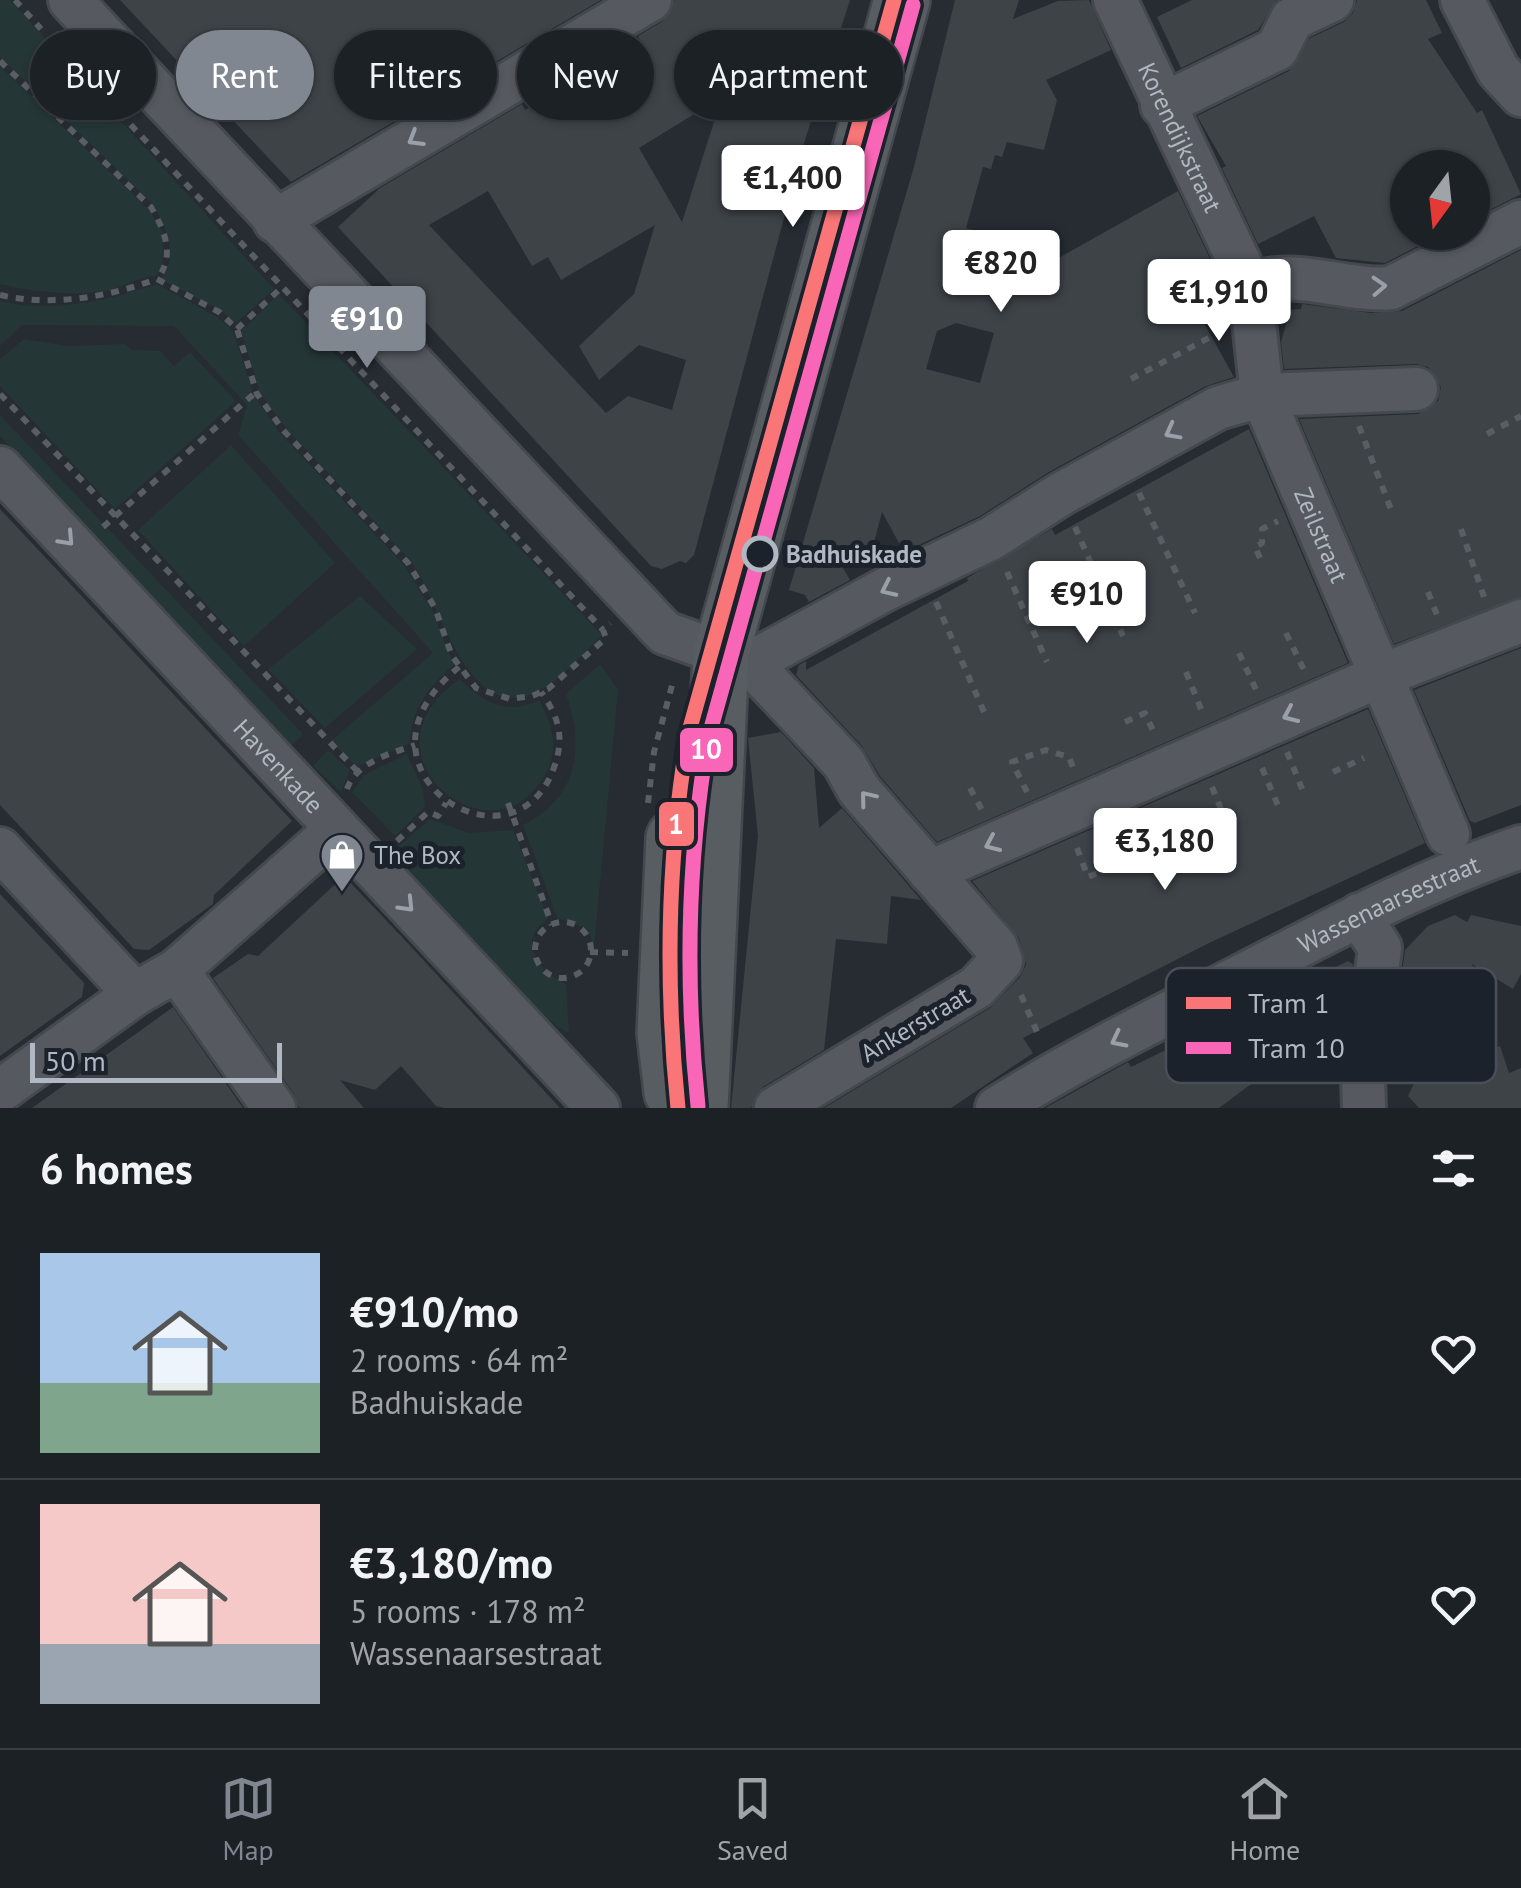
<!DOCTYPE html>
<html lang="en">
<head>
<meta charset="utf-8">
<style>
	:root { --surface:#1c2126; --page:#25292e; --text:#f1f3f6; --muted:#a0a3a7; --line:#3a3e43; --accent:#808790 }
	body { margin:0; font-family:"PT Sans",sans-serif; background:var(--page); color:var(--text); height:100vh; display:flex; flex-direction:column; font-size:38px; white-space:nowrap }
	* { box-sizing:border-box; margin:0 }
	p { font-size:32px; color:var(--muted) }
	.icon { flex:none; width:55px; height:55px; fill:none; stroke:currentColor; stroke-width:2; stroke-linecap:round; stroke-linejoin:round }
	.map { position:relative; height:1108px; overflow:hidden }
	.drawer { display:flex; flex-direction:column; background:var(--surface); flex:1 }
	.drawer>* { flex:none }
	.top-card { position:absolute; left:30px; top:30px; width:1000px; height:90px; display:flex; gap:20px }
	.needle { width:65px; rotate:195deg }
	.controls { position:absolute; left:1390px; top:150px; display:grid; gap:20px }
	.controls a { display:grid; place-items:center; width:100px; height:100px; border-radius:50%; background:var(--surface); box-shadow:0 2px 8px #0004,0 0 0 2px var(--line); font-size:50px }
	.scale { position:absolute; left:30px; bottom:25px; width:252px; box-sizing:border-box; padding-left:10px; border:5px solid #b0b8c3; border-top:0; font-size:28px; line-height:35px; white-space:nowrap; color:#b0b8c3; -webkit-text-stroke:8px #1b222b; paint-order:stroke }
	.price { position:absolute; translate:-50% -85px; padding:0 22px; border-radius:10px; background:#fff; color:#222; font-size:32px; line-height:65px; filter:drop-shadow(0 2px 5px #0008) }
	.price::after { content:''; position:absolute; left:50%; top:60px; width:30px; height:22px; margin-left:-15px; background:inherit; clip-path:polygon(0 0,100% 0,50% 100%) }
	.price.current { background:var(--accent); color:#fff }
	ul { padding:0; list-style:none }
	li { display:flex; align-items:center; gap:30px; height:250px; padding:0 40px }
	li+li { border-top:2px solid var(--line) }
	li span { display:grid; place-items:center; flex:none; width:280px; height:200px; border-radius:0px; color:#555 }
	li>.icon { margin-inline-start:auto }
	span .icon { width:120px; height:120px; fill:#fffc; stroke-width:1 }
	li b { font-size:42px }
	h2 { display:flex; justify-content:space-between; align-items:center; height:120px; padding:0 40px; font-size:42px }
	.chip { padding:0 35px; border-radius:45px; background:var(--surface); box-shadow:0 2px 8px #0004,0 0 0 2px var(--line); font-size:35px; line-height:90px }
	.chip.current { background:var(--accent); color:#fff }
	.tab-bar { display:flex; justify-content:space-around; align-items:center; height:140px; border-top:2px solid var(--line); background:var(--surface); font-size:28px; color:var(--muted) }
	.tab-bar a { display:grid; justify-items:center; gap:5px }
	.tab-bar .current { color:var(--accent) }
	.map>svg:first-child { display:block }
	.green { fill:#253637 }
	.building { fill:#3e4348; fill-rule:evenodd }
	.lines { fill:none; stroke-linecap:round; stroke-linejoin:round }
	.minor-casing { stroke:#44494e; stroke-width:48 }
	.major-casing { stroke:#44484e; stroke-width:60 }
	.path { stroke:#595e64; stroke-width:6; stroke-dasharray:8 8; stroke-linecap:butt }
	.minor { stroke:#565a60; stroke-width:42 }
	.major { stroke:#585d62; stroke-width:55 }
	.tram-1-casing { stroke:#1b222b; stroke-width:22 }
	.tram-2-casing { stroke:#1b222b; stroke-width:22 }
	.tram-1 { stroke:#f97577; stroke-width:15 }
	.tram-2 { stroke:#fa66b7; stroke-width:15 }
	.oneway { stroke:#9aa0aa }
	.stop-dot { fill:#1b222b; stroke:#b0b8c3; stroke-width:5 }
	.labels { text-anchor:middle; stroke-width:10; stroke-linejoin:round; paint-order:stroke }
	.street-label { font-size:25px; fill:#b0b8c3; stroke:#1b222b }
	.stop-label { font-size:25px; font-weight:bold; fill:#b0b8c3; stroke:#1b222b; text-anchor:start }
	.poi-label { font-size:25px; fill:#b0b8c3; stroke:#1b222b; text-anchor:start }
	.key { fill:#1b222b; stroke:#484f59; stroke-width:2.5 }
	.key-label { font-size:28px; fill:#b0b8c3 }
	.line-badge { stroke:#1b222b; stroke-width:4 }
	.badge-label { font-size:28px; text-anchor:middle; font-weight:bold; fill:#fff }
</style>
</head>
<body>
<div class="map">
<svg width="1521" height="1108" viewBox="0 0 1521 1108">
	<rect width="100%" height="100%" fill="#262c32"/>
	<path class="green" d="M0,0H10L274,289L236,323L220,310L161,279C179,255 166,228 154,205L0,57Z
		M0,66L148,209L163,232L162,269L155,276C138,277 127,286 110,290C77,297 33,292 0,284Z
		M157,284L217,317L233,331L254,396L280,433L405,566L432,610L454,665C428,687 412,708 410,743L357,767L331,741L433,653L238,435L247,405L174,326L22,325L0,346V301C50,314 110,300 157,284Z
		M279,294L602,635C584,652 565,675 544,688C468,735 441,602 411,561L285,427L260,393L241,331Z
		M24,339L68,346L125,344L132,350L160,351L174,366L190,352L236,401L115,509L0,386V359Z
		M0,415L303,734L291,746L0,436Z
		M231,445L335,563L244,646L138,530Z
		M360,596L417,649L325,728L268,669Z
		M600,664L618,690L594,946L588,929L557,918L523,825C578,798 585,747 566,694Z
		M460,679C482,703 508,716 539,700C554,728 560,750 543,778C491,866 351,754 460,679Z
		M328,750L350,770L341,792L313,766Z
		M407,754L423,790L425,807L395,836L352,792L364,775Z
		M430,819L469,833L513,830L548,919C515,940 539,973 566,984L569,1033C517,1006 435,899 392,852Z"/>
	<path class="building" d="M120,0H601L291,182Z
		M675,0H850L804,143L694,555L686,563L680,561L662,569L651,566L338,227L380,188L522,104L525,110L641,42L638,36L663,21ZM722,97L682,222L639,148ZM488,191L532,266L548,257L561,280L655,225L634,294L579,346L599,380L639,345L686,360L672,410L628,396L606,413L429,225Z
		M955,0H1019L1013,19L1058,1L1089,0L1111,50L1046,80L1057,100L1044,150L1007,142L1002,157L995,155L991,169L983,167L966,228L1018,242L1005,288L1178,191L1213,265L1209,267L1213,277L1193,286L1207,312L1200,316L1234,377L1206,386L1049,472L980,516L904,552L882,512L869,562L834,552L850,580L809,602L805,595L789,590L914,167ZM956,323L994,333L980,383L926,369L937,331Z
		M1192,0H1277L1258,30L1181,68L1157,17Z
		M1357,0H1426L1442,33L1428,39L1477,113L1482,110L1521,194L1472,219V168H1408V232H1445L1385,263L1336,258L1314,216L1258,244L1222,168L1226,166L1197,116L1289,71L1310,38L1344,22L1353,13Z
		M1521,250V597L1394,644L1299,419L1418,414L1438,401L1441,387L1428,367L1416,364L1284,369L1281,342L1290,310L1301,309L1302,304L1371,313L1402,311Z
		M1249,429L1348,663L937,842L880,776L862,746L796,675L799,665L806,661V670L968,581L967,578L1052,529L1055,535Z
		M0,509L292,821L214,895L213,904L149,950L134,949L0,805Z
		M1521,648V805L1475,823L1470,821L1414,690Z
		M1368,709L1425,843L1209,943L1023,1038L1033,1053L951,1108H824L990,1008L1020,977L1026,965L1019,938L972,881Z
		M781,732L814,768L819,828L842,808L921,900L891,896L887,944L836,939L824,1050L763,1087L751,1108H731L758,836L748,738Z
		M344,876L402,937L560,1108H444L436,1106L401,1066L375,1090L340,1080L364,1108H299L294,1094L213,978L248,954L258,956Z
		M0,894L84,983L82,997L0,1056Z
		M1455,915L1467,922L1471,915L1521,926V974L1513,989L1472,964L1480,988L1430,1070L1500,1046L1509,1073L1521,1068V1108H1419L1408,1096L1417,1077L1399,1067L1404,1057L1396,1017L1405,950L1428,926Z
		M1348,961L1353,964L1345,1024L1312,1040L1318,1051L1254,1082L1219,1108H1045L1128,1062L1131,1067Z
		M173,1007L243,1108H32L144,1028Z"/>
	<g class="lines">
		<defs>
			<g id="minor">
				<path d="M70,0L665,633L750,663L884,590L992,538L1061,494L1218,408L1262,395L1416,389"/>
				<path id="s1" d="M1115,0L1250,285L1262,395L1448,834"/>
				<path d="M1462,0L1498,70L1521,95"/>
				<path d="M1162,105L1277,49L1292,19L1332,0"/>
				<path d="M275,221L650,0"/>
				<path d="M1250,285C1299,267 1341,292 1391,288L1521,222"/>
				<path id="s2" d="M0,468L598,1108"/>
				<path d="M750,663L844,763L859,790L996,947L1001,961L977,987L776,1108"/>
				<path d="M0,849L135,994"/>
				<path d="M930,872L1380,676L1521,621"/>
				<path d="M1359,915L1380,948L1363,1078L1364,1108"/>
				<path d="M177,970L274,1108"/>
				<path d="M0,1091L135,994L177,970L337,829"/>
				<path id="s3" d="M997,1108C1077,1058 1161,1017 1245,974C1335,928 1424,880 1521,847"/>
			</g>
			<path id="major" d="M672,1092L665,1033L674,838
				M700,1108L721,654L902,0"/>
		</defs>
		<use href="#minor" class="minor-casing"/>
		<use href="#major" class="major-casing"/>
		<path class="path" d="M15,0L41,29
			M0,61L151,207C164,229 176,256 157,279
			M87,78L603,630
			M0,295C52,307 108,297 157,279L219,312L237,329L257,394L283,430L408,563L435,608L452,656L476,688L510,699L532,696L548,689L606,638L603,630L610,623
			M237,329L280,289
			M1131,379L1218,333
			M0,394L358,772
			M1359,426L1392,512
			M1487,434L1521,416
			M1139,493L1195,613
			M103,527L256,392
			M1075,527L1123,636
			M1461,529L1484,597
			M1260,558L1255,547L1262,543V529L1278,521
			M1007,572L1047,662
			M1428,592L1437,615
			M936,602L984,712
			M1286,633L1304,670
			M1239,653L1257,692
			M459,667C334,768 511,881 553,770C565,740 560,718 541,692
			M1186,672L1203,714
			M1125,722L1145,713L1155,735
			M1287,752L1305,796
			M1262,768L1279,808
			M1333,772L1364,758
			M1212,787L1236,846
			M970,788L982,810
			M347,789C356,762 392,753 415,745
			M1027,792L1012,762L1046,750L1069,757L1074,770
			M508,803L552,925
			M648,803L654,752L674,678
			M1184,831L1223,814
			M397,841L428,812L438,816L446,803
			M1077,848L1088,877L1171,841L1159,812
			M535 950a28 28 0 1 1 56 0a28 28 0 1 1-56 0Z
			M590,952L628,953
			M1021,995L1040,1039"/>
		<use href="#minor" class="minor"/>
		<use href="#major" class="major"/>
		<defs>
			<path id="tram-1" d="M678,1108C665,982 667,860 688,735L894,0"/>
			<path id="tram-2" d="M698,1106C685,983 687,862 708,739L913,5"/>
		</defs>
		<use href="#tram-1" class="tram-1-casing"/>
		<use href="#tram-2" class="tram-2-casing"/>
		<use href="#tram-1" class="tram-1"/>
		<use href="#tram-2" class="tram-2"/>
	</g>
	<defs><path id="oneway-chevron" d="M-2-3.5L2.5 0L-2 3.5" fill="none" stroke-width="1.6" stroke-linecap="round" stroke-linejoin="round" transform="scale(2.5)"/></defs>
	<g class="oneway">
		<use href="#oneway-chevron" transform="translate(415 139) rotate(149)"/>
		<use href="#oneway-chevron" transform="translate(1379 286) rotate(-3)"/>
		<use href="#oneway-chevron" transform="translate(1172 432) rotate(152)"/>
		<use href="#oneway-chevron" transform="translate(67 539) rotate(47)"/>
		<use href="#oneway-chevron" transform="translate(888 589) rotate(155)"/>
		<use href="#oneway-chevron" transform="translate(1290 715) rotate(156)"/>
		<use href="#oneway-chevron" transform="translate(867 798) rotate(-129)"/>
		<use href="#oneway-chevron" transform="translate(992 844) rotate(156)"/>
		<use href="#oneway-chevron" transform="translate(407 905) rotate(46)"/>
		<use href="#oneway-chevron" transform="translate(1118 1040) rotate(153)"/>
	</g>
	<defs>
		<symbol id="shop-pin" viewBox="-11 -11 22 30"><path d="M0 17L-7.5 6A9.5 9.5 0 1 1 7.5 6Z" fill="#808790" stroke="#1b222b"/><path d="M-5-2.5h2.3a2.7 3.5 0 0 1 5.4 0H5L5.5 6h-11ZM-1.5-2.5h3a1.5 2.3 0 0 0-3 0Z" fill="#fff"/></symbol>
	</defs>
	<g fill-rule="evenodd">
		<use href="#shop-pin" x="317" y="830" width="50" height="68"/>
	</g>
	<circle class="stop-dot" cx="760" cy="554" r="16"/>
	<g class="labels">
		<g class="street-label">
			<text dy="9" stroke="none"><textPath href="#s1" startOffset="152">Korendijkstraat</textPath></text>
			<text dy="9" stroke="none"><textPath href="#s1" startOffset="578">Zeilstraat</textPath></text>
			<text dy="9" stroke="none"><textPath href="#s2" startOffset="408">Havenkade</textPath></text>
			<text dy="9" stroke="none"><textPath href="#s3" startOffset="442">Wassenaarsestraat</textPath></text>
			<text transform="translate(915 1024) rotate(-31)" y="9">Ankerstraat</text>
		</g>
		<g class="stop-label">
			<text x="786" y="563">Badhuiskade</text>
		</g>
		<g class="poi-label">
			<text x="374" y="864">The Box</text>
		</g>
	</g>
	<rect x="1166" y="968" width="330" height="115" rx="15" class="key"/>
	<rect x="1186" y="997" width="45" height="12" fill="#f97577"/>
	<rect x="1186" y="1042" width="45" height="12" fill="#fa66b7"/>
	<g class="key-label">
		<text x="1248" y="1013">Tram 1</text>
		<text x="1248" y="1058">Tram 10</text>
	</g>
	<g class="line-badge">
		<rect x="678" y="726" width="57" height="48" rx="10" fill="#fa66b7"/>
		<rect x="657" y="800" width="39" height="48" rx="10" fill="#f97577"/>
	</g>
	<g class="badge-label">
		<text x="706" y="759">10</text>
		<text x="676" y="834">1</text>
	</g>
</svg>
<div class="controls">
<a><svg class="needle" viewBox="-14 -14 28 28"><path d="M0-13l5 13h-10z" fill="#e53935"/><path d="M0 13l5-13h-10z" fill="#a0a3a7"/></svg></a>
</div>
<div class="scale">50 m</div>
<b class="price" style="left:793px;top:230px">€1,400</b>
<b class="price" style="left:1001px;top:315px">€820</b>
<b class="price" style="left:1219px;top:344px">€1,910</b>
<b class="price current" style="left:367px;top:371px">€910</b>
<b class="price" style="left:1087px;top:646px">€910</b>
<b class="price" style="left:1165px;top:893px">€3,180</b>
<div class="top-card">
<a class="chip">Buy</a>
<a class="chip current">Rent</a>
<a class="chip">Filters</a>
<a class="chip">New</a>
<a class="chip">Apartment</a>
</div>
</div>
<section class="drawer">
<h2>6 homes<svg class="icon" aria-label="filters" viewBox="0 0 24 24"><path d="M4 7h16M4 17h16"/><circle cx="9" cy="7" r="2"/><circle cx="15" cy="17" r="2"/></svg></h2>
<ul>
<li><span style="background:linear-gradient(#a9c7e8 65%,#7fa58c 0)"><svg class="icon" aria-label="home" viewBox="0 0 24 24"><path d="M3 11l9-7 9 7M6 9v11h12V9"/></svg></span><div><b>€910/mo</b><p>2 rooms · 64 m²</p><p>Badhuiskade</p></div><svg class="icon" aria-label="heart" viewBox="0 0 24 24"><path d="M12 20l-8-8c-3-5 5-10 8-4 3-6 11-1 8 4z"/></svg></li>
<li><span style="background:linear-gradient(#f6c9c9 70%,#9aa5b1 0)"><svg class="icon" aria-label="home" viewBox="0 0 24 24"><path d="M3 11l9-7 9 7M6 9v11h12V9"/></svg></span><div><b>€3,180/mo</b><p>5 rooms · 178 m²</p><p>Wassenaarsestraat</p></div><svg class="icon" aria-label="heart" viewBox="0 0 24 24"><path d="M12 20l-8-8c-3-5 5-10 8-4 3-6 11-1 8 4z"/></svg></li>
</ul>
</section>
<nav class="tab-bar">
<a class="current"><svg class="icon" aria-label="map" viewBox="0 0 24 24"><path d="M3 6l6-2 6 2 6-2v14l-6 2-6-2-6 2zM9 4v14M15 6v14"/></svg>Map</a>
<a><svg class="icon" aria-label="saved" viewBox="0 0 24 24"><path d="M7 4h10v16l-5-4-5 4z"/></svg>Saved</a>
<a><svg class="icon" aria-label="home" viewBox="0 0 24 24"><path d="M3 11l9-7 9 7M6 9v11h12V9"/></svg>Home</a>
</nav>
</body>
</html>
